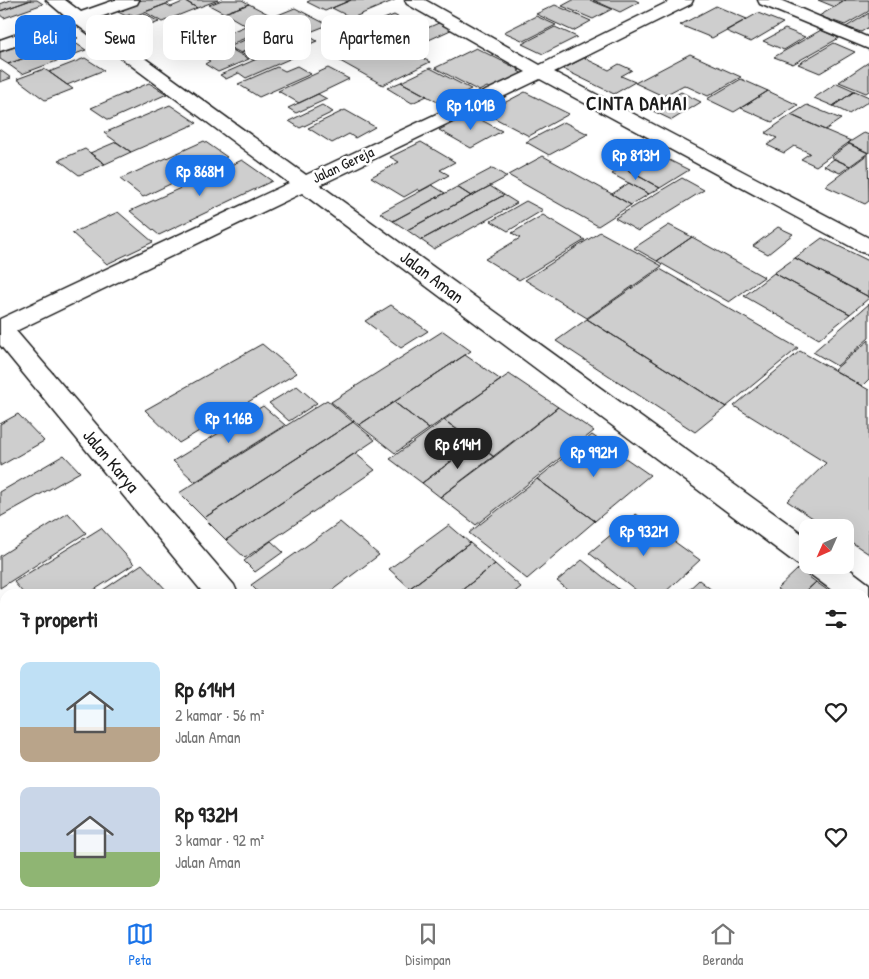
<!DOCTYPE html>
<html lang="id">
<head>
<meta charset="utf-8">
<style>
	:root { --surface:#fff; --page:#f6f6f6; --text:#222; --muted:#767676; --line:#e0e0e0; --accent:#1a73e8 }
	body { margin:0; font-family:"Patrick Hand",sans-serif; background:var(--page); color:var(--text); height:100vh; display:flex; flex-direction:column; font-size:19px; white-space:nowrap }
	* { box-sizing:border-box; margin:0 }
	p { font-size:16px; color:var(--muted) }
	.icon { flex:none; width:28px; height:28px; fill:none; stroke:currentColor; stroke-width:2; stroke-linecap:round; stroke-linejoin:round }
	.map { position:relative; flex:1; overflow:hidden }
	.sheet { position:absolute; left:0px; top:589px; width:870px; height:321px; display:flex; flex-direction:column; background:var(--surface); border-radius:15px 15px 0 0; box-shadow:0 5px 20px #0002 }
	.sheet>* { flex:none }
	.guide { position:absolute; left:15px; top:15px; width:500px; height:45px; display:flex; gap:10px }
	.needle { width:32px; rotate:225deg }
	.fabs { position:absolute; left:799px; top:519px; display:grid; gap:10px }
	.fabs a { display:grid; place-items:center; width:55px; height:55px; border-radius:10px; background:var(--surface); box-shadow:0 5px 20px #0002; font-size:25px }
	.price { position:absolute; translate:-50% -42px; padding:0 11px; border-radius:18px; background:var(--accent); color:#fff; font-size:16px; line-height:32px; filter:drop-shadow(0 1px 2px #0008) }
	.price::after { content:''; position:absolute; left:50%; top:30px; width:15px; height:11px; margin-left:-8px; background:inherit; clip-path:polygon(0 0,100% 0,50% 100%) }
	.price.on { background:#222; color:#fff }
	ul { padding:0; list-style:none }
	li { display:flex; align-items:center; gap:15px; height:125px; padding:0 20px }
	li span { display:grid; place-items:center; flex:none; width:140px; height:100px; border-radius:10px; color:#555 }
	li>.icon { margin-inline-start:auto }
	span .icon { width:60px; height:60px; fill:#fffc; stroke-width:1 }
	li b { font-size:21px }
	h2 { display:flex; justify-content:space-between; align-items:center; height:60px; padding:0 20px; font-size:21px }
	.tag { padding:0 18px; border-radius:10px; background:var(--surface); box-shadow:0 5px 20px #0002; font-size:18px; line-height:45px }
	.tag.on { background:var(--accent); color:#fff }
	.menu { display:flex; justify-content:space-around; align-items:center; height:70px; border-top:1px solid var(--line); background:var(--surface); font-size:14px; color:var(--muted) }
	.menu a { display:grid; justify-items:center; gap:2px }
	.menu .on { color:var(--accent) }
	.map>svg:first-child { display:block }
	.building { fill:#cecece; stroke:#1c1c1c }
	.lines { fill:none; stroke-linecap:round; stroke-linejoin:round }
	.minor-casing { stroke:#1c1c1c; stroke-width:3 }
	.minor { fill:#fff; fill-rule:evenodd }
	.labels { text-anchor:middle; stroke-width:5; stroke-linejoin:round; paint-order:stroke }
	.far-street-label { font-size:15px; fill:#1c1c1c; stroke:#fff }
	.street-label { font-size:18px; fill:#1c1c1c; stroke:#fff }
	.far-district-label { font-size:19px; font-weight:bold; letter-spacing:1px; fill:#1c1c1c; stroke:#fff }
</style>
</head>
<body>
<div class="map">
<svg width="869" height="909" viewBox="0 0 869 909">
	<rect width="100%" height="100%" fill="#fff"/>
	<filter id="ink" filterUnits="userSpaceOnUse"><feTurbulence type="fractalNoise" baseFrequency=".02" numOctaves="2"/><feDisplacementMap in="SourceGraphic" scale="10" xChannelSelector="R" yChannelSelector="G"/><feConvolveMatrix kernelMatrix="1 2 1 2 8 2 1 2 1" color-interpolation-filters="sRGB"/></filter>
	<g filter="url(#ink)">
		<path class="building" d="M11,0H31L0,11V4Z
			M31,0H37L43,4L4,18L0,15V11Z
			M142,0H177L134,16L131,14L126,16L118,12L124,10L120,8Z
			M184,0H218L197,8Z
			M222,0H242L249,4L224,13L209,5Z
			M311,0H351L325,11L307,2Z
			M351,0H395L352,18L332,8Z
			M573,0H590L612,9L593,19L562,6Z
			M593,0H635L639,2L620,12Z
			M818,0H846L835,7Z
			M846,0H869V11L845,25L819,16Z
			M185,1L197,8L162,22L145,12L166,4L171,7Z
			M249,4L270,15L245,25L224,13Z
			M555,5L591,21L573,31L536,14Z
			M716,6L747,19L712,38L680,25Z
			M295,8L328,25L305,34L273,17Z
			M758,13L783,23L751,42L726,31Z
			M869,13V27L861,32L846,27Z
			M145,14L159,22L135,31L121,23Z
			M394,15L416,27L380,42L358,29Z
			M270,16L283,23L260,32L248,25Z
			M536,16L556,25L524,41L504,32Z
			M441,22L455,28L407,50L393,43Z
			M282,24L306,37L289,44L265,31Z
			M248,25L260,32L202,56L189,49Z
			M555,27L577,37L543,54L522,44Z
			M64,29L78,38L57,46L43,37Z
			M785,29L805,37L784,50L763,41Z
			M821,30L839,38L793,64L774,57Z
			M265,31L277,37L241,53L229,47Z
			M309,36L317,41L298,49L289,45Z
			M43,37L57,46L8,64L0,59V52Z
			M277,37L289,44L253,60L241,53Z
			M387,40L430,62L383,85L340,61Z
			M72,41L86,50L22,74L8,64Z
			M834,43L855,52L820,73L798,64Z
			M289,45L303,53L246,78L239,73L226,79L220,75Z
			M227,47L249,59L218,72L205,64L210,61L202,57Z
			M476,48L520,70L518,71L525,75L494,90L487,87L479,91L435,68Z
			M690,54L741,77L708,96L684,85L663,96L635,83Z
			M85,58L104,70L67,85L49,72Z
			M584,58L609,70L619,64L632,70L621,76L635,82L614,94L563,69Z
			M869,62V91L866,93L839,82Z
			M297,66L311,74L259,97L238,84L277,67L285,71Z
			M328,68L349,79L299,103L278,91Z
			M430,68L471,89L441,104L401,82Z
			M44,69L49,72L73,89L45,100L17,79Z
			M0,70L11,78L0,82Z
			M741,79L768,91L734,112L707,99Z
			M401,82L427,96L412,103L387,88Z
			M149,83L167,94L109,120L91,108Z
			M837,83L855,91L833,106L814,98Z
			M768,91L798,105L772,122L741,108Z
			M855,91L869,97V101L849,114L833,106Z
			M525,92L569,114L529,136L485,113Z
			M681,92L701,102L672,120L651,110Z
			M318,94L327,99L296,113L288,108Z
			M170,105L197,123L131,152L104,133Z
			M322,105L333,112L300,128L289,121Z
			M807,105L841,119L825,130L791,115Z
			M345,110L375,127L355,138L349,134L332,143L308,128Z
			M470,114L502,131L471,148L439,130Z
			M791,115L825,130L851,141L816,166L801,159L810,153L794,146L784,153L767,145L777,138L765,133Z
			M564,122L588,134L549,155L526,142Z
			M864,133L869,135V153L848,143Z
			M204,141L227,157L143,197L120,179Z
			M116,142L131,152L105,164L90,153Z
			M421,142L455,162L440,170L449,175L420,191L418,189L404,197L371,177L399,162L390,157Z
			M849,144L868,153L850,166L831,157Z
			M85,149L105,164L79,175L59,160Z
			M651,151L689,170L660,188L622,167Z
			M868,154L869,201L865,204L825,186Z
			M543,156L612,194L631,205L598,226L508,175Z
			M834,159L850,166L840,173L824,166Z
			M242,160L272,181L159,235L130,211Z
			M622,167L660,188L649,194L612,174Z
			M493,168L507,177L471,196L457,187Z
			M682,178L704,190L638,231L615,218Z
			M629,183L649,194L631,205L612,194Z
			M432,185L445,193L393,221L380,213Z
			M490,186L504,195L421,240L407,230Z
			M457,187L471,196L407,230L393,221Z
			M504,195L517,203L434,249L421,240Z
			M526,201L543,210L508,231L491,221Z
			M118,212L153,242L107,264L72,233Z
			M543,215L585,240L519,280L485,259L520,238L512,233Z
			M669,225L692,237L657,261L634,248Z
			M778,227L793,234L768,254L753,246Z
			M600,232L662,266L587,318L525,280Z
			M692,237L764,277L729,302L657,261Z
			M822,238L869,261V297L795,258Z
			M795,258L869,297V298L850,314L774,273Z
			M660,269L798,348L726,407L587,319Z
			M774,273L850,314L819,339L744,296Z
			M869,304V338L837,366L813,352Z
			M391,305L428,331L401,348L365,321Z
			M587,319L726,407L695,432L556,341Z
			M443,331L471,351L359,425L331,402Z
			M869,340V379L862,386L834,370Z
			M262,344L297,373L179,443L145,410Z
			M800,351L869,390V554L845,538V528H828L787,501L826,463L734,406Z
			M465,355L501,380L429,429L394,402Z
			M509,374L558,407L494,457L444,420Z
			M297,386L317,403L289,421L269,403Z
			M327,400L353,422L204,518L179,493Z
			M394,402L429,429L395,453L359,425Z
			M263,406L285,425L195,482L173,461Z
			M558,407L594,431L476,525L440,497Z
			M18,414L44,441L0,466V424Z
			M444,420L476,443L422,483L390,459Z
			M353,422L375,440L226,540L204,518Z
			M592,435L650,475L595,521L537,479Z
			M476,443L494,457L440,497L422,483Z
			M355,453L375,470L245,558L226,540Z
			M64,455L80,472L0,517V492Z
			M537,479L595,521L527,579L469,533Z
			M68,513L86,533L0,588V556Z
			M636,514L700,560L663,594H641L589,553Z
			M340,522L379,555L327,594H260L251,585Z
			M449,525L470,543L410,588L389,569Z
			M101,528L134,564L88,594H24L14,582Z
			M271,541L283,552L255,572L244,561Z
			M470,543L495,564L457,594H415L410,588Z
			M582,560L622,592L573,594L557,581Z
			M142,564L170,594H97Z
			M495,564L521,587L512,594H457Z
			M798,569L816,582L803,594H784L777,589Z
			M699,580L717,594H684Z
			M816,582L833,594H803Z
			M5,605V640L0,643V608Z
			M5,645V696L0,699V648Z
			M865,689L869,692V736L865,733Z
			M869,802V830L865,826V806Z
			M865,826L869,830V904L865,900Z
			M142,905H189L192,909H137Z
			M189,905H217L212,909H192Z
			M289,905H360L363,909H285Z
			M360,905H433L436,909H363Z"/>
		<g class="lines">
			<defs>
				<path id="minor" d="M46,0H65L81,12L115,0H139L137,4L92,20L306,175L526,72L407,4L405,0H425L540,65L672,0H693L691,4L554,72L869,238V254L861,252L540,79L320,185L808,538V565H844L869,584V604L865,605V594H837L810,574L807,567L797,564L302,193L16,331L234,585L238,594H204L0,345V319L289,183L77,25L0,51V40L66,17Z
					M758,0H780L869,38V49L760,4Z
					M468,905H508L510,909H470Z"/>
			</defs>
			<use href="#minor" class="minor-casing"/>
			<use href="#minor" class="minor"/>
		</g>
	</g>
	<g class="labels">
		<g class="far-street-label">
			<text transform="translate(343 165) rotate(-25)" y="5">Jalan Gereja</text>
		</g>
		<g class="street-label">
			<text transform="translate(432 277) rotate(37)" y="6">Jalan Aman</text>
			<text transform="translate(111 461) rotate(50)" y="6">Jalan Karya</text>
		</g>
		<g class="far-district-label">
			<text x="637" y="110">CINTA DAMAI</text>
		</g>
	</g>
</svg>
<div class="fabs">
<a><svg class="needle" viewBox="-14 -14 28 28"><path d="M0-13l5 13h-10z" fill="#e53935"/><path d="M0 13l5-13h-10z" fill="#767676"/></svg></a>
</div>
<b class="price" style="left:471px;top:131px">Rp 1.01B</b>
<b class="price" style="left:636px;top:181px">Rp 813M</b>
<b class="price" style="left:200px;top:197px">Rp 868M</b>
<b class="price" style="left:229px;top:444px">Rp 1.16B</b>
<b class="price on" style="left:458px;top:470px">Rp 614M</b>
<b class="price" style="left:594px;top:478px">Rp 992M</b>
<b class="price" style="left:644px;top:557px">Rp 932M</b>
<div class="guide">
<a class="tag on">Beli</a>
<a class="tag">Sewa</a>
<a class="tag">Filter</a>
<a class="tag">Baru</a>
<a class="tag">Apartemen</a>
</div>
<section class="sheet">
<h2>7 properti<svg class="icon" aria-label="filters" viewBox="0 0 24 24"><path d="M4 7h16M4 17h16"/><circle cx="9" cy="7" r="2"/><circle cx="15" cy="17" r="2"/></svg></h2>
<ul>
<li><span style="background:linear-gradient(#bfe0f5 65%,#b9a48a 0)"><svg class="icon" aria-label="home" viewBox="0 0 24 24"><path d="M3 11l9-7 9 7M6 9v11h12V9"/></svg></span><div><b>Rp 614M</b><p>2 kamar · 56 m²</p><p>Jalan Aman</p></div><svg class="icon" aria-label="heart" viewBox="0 0 24 24"><path d="M12 20l-8-8c-3-5 5-10 8-4 3-6 11-1 8 4z"/></svg></li>
<li><span style="background:linear-gradient(#c9d6e8 65%,#8fb573 0)"><svg class="icon" aria-label="home" viewBox="0 0 24 24"><path d="M3 11l9-7 9 7M6 9v11h12V9"/></svg></span><div><b>Rp 932M</b><p>3 kamar · 92 m²</p><p>Jalan Aman</p></div><svg class="icon" aria-label="heart" viewBox="0 0 24 24"><path d="M12 20l-8-8c-3-5 5-10 8-4 3-6 11-1 8 4z"/></svg></li>
</ul>
</section>
</div>
<nav class="menu">
<a class="on"><svg class="icon" aria-label="map" viewBox="0 0 24 24"><path d="M3 6l6-2 6 2 6-2v14l-6 2-6-2-6 2zM9 4v14M15 6v14"/></svg>Peta</a>
<a><svg class="icon" aria-label="saved" viewBox="0 0 24 24"><path d="M7 4h10v16l-5-4-5 4z"/></svg>Disimpan</a>
<a><svg class="icon" aria-label="home" viewBox="0 0 24 24"><path d="M3 11l9-7 9 7M6 9v11h12V9"/></svg>Beranda</a>
</nav>
</body>
</html>
